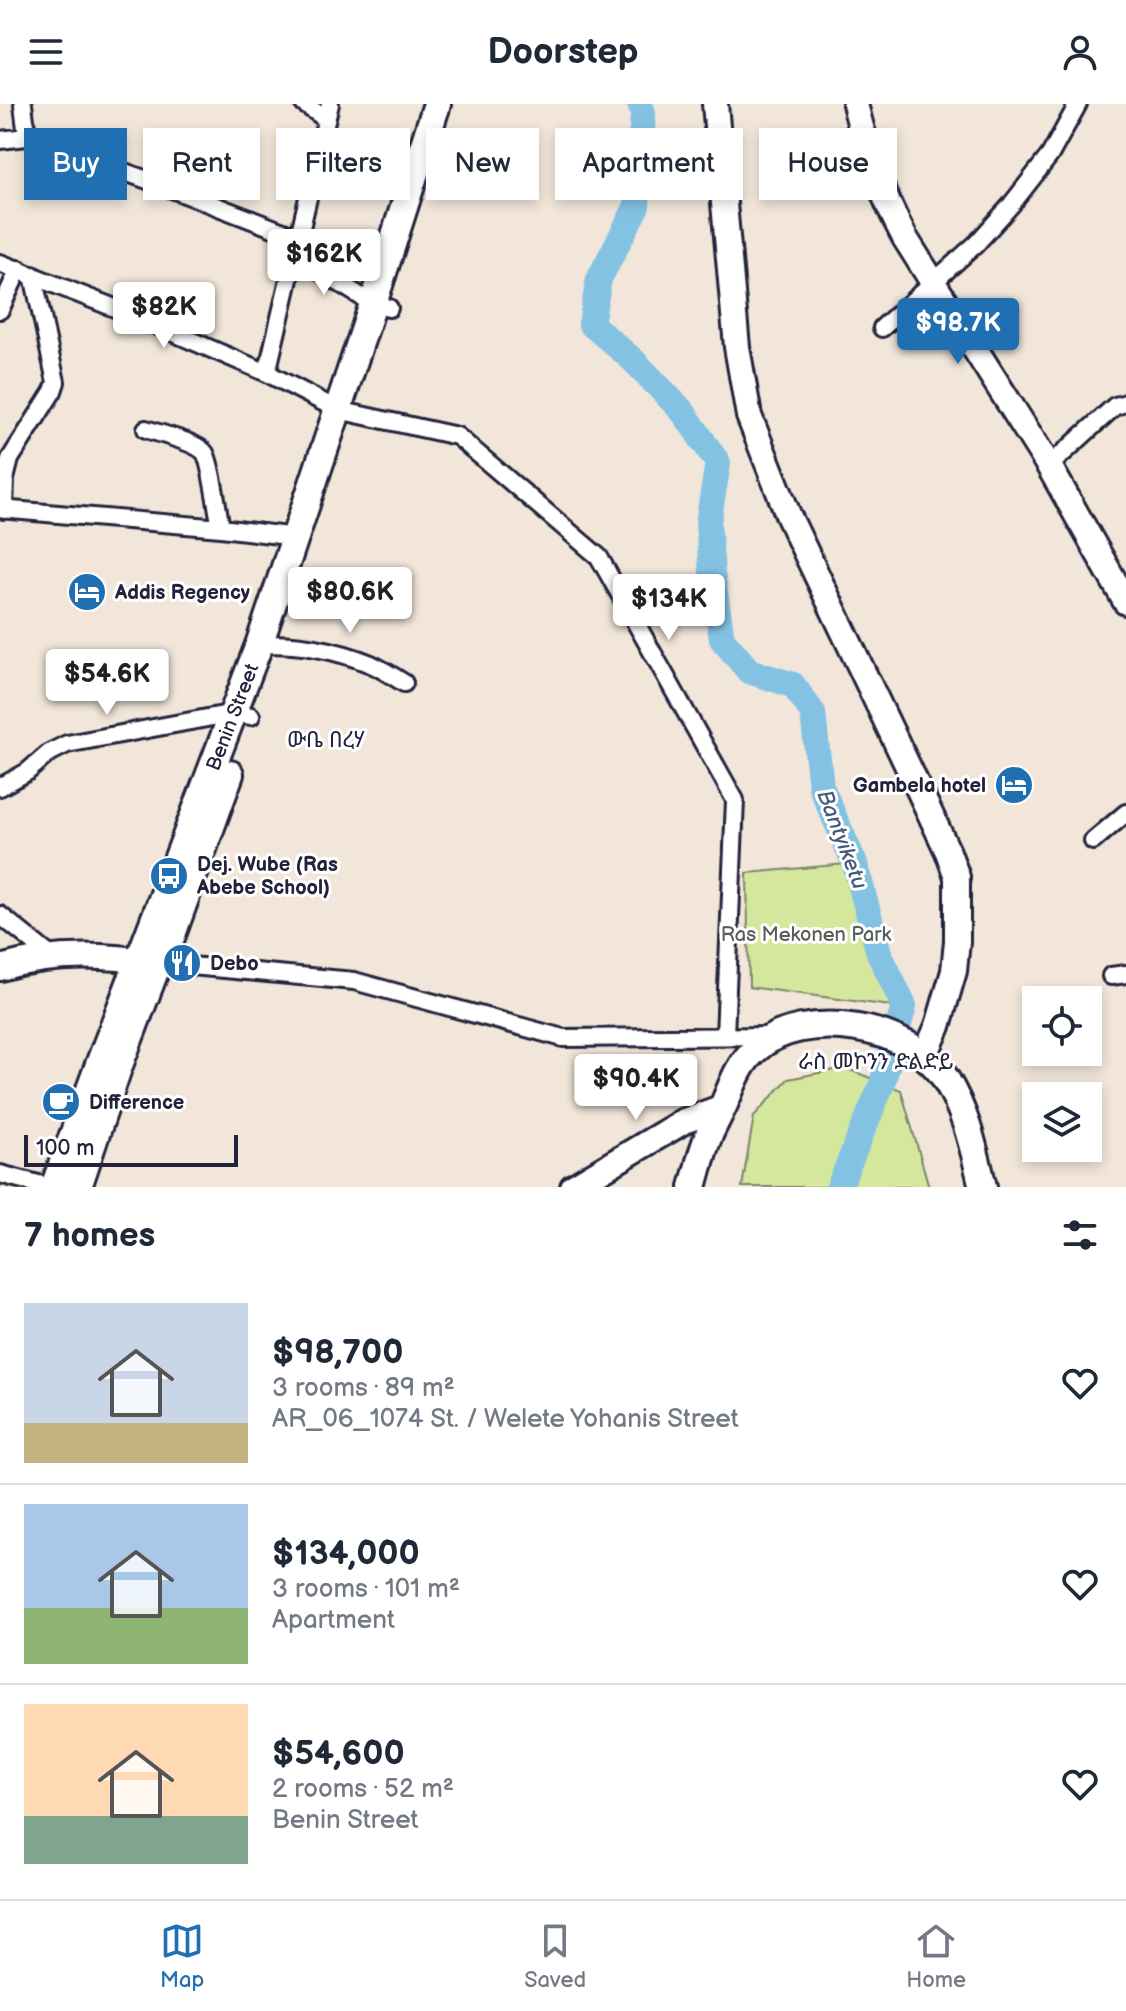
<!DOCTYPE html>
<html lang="en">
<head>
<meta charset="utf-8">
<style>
	:root { --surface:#fff; --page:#f2f2f3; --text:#1f2937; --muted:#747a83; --line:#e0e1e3; --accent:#1f6fb2 }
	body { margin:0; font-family:"Balsamiq Sans","Noto Sans Ethiopic",sans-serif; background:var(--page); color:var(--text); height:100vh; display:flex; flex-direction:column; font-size:30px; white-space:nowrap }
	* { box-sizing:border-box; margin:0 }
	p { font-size:26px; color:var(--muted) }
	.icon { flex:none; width:44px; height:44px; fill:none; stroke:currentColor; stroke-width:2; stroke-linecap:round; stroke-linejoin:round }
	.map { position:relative; height:1083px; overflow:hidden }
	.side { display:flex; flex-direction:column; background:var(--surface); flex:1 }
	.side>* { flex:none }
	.hud { position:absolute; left:24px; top:24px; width:1078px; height:72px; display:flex; gap:16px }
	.fabs { position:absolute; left:1022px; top:882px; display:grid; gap:16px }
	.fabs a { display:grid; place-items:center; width:80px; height:80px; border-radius:0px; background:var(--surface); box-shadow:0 4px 12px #0003; font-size:40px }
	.scale { position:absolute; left:24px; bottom:20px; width:214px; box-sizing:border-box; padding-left:8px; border:4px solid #22223b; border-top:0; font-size:22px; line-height:28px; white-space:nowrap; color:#22223b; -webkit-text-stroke:6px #fff; paint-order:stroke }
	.price { position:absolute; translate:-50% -68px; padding:0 18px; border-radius:8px; background:#fff; color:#222; font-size:26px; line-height:52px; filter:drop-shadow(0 2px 4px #0008) }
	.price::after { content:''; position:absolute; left:50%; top:48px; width:24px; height:18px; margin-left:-12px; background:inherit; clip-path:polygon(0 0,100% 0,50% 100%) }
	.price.current { background:var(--accent); color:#fff }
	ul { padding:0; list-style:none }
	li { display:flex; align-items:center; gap:24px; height:200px; padding:0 24px }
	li+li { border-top:2px solid var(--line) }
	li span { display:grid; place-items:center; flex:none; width:224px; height:160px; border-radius:0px; color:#555 }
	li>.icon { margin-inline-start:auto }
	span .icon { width:96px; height:96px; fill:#fffc; stroke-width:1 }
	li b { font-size:34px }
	h2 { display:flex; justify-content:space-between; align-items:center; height:96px; padding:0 24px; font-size:34px }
	.pill { padding:0 28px; border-radius:0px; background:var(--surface); box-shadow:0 4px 12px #0003; font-size:28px; line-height:72px }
	.pill.current { background:var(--accent); color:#fff }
	header { display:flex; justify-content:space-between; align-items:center; height:104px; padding:0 24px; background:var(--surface); font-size:36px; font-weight:600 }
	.dock { display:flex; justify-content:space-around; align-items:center; height:112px; border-top:2px solid var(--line); background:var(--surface); font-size:22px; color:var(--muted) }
	.dock a { display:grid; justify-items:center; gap:4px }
	.dock .current { color:var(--accent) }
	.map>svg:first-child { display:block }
	.green { fill:#d4e79c; stroke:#7b846c; stroke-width:2 }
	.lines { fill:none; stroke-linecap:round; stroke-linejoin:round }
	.river { stroke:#84c2e4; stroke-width:26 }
	.street-casing { stroke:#22223b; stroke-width:22 }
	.secondary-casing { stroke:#22223b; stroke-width:30 }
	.primary-casing { stroke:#22223b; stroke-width:32 }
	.street { stroke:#fff; stroke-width:16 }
	.secondary { stroke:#fff; stroke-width:24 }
	.primary { stroke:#fff; stroke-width:26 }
	.labels { text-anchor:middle; stroke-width:6; stroke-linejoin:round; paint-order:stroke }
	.poi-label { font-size:20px; font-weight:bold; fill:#22223b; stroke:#fff; text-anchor:start }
	.street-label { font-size:20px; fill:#22223b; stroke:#fff }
	.park-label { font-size:20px; fill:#575d58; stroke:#fff }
	.neighbourhood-label { font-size:22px; fill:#22223b; stroke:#fff }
	.water-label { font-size:22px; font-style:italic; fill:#445a76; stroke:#fff }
</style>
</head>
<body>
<header><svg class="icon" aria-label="menu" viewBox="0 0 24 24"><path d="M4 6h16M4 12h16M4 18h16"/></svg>Doorstep<svg class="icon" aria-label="person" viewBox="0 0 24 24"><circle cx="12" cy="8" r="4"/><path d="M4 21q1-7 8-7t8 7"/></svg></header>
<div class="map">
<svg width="1126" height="1083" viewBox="0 0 1126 1083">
	<rect width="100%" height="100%" fill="#f1e6d9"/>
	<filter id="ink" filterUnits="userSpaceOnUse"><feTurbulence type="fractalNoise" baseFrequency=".0125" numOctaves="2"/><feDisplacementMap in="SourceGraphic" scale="16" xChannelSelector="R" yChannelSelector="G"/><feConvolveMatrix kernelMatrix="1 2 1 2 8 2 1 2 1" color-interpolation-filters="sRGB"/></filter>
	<g filter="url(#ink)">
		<path class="green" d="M846,760L891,902L749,883L747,769Z
			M845,964L901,986L929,1083H742L754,1012L788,975Z"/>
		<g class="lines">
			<path class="river" d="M640,0L643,9L637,102L599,175L591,220L633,256L684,309L718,359L708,419L712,469L722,535L749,567L793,581L813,609L821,683L855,760L879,849L904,902L882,980L839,1083"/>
			<defs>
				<path id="street" d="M23,0L27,33
					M304,0L326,15
					M0,36L27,33L164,82L299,134
					M313,70L357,87
					M296,152L373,200L389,204
					M0,159L125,208L267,269L338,306L457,332L599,453L735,696L725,932
					M0,206L19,165
					M882,224L976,140L1011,101L1050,51L1078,0
					M267,269L330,0
					M146,325C160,330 197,338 205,349C211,358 218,410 221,424
					M1049,362L1115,302L1126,299
					M0,405L221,424L296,433
					M4,406L5,375L10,355L53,287L56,278L33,171
					M259,541C296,538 337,546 371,560C382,565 393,572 404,579
					M0,683L27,668L49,649L67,640L234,609L251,612
					M1093,737L1126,709
					M0,811L52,853
					M158,859L354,877L563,934L774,932
					M1111,872L1126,870
					M0,1070L50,1083"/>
				<path id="secondary" d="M715,0L737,243L749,312L789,413L912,671L948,748L957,773V837L954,867L938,922L925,951L922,950
					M855,0C867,49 881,89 905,134L1049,362L1126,498
					M0,864C51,849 104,850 156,859
					M573,1083L684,1017L723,1003"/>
				<path id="primary" d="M54,1083L100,958L259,541L373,200L437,0
					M78,1083L118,964L158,859L169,839L230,670
					M693,1083C698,1066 702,1047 709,1031C714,1020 720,1009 725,998C733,979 739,960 755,946C802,902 912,921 945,974C966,1007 974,1046 983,1083"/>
			</defs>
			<use href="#street" class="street-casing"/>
			<use href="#secondary" class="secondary-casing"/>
			<use href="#primary" class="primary-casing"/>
			<use href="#street" class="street"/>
			<use href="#secondary" class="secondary"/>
			<use href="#primary" class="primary"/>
		</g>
	</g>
	<defs>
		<symbol id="hotel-disc" viewBox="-11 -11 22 22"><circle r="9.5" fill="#1f6fb2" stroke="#fff"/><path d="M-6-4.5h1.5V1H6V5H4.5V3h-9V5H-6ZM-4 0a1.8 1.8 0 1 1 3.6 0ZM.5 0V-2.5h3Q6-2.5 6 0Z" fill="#fff"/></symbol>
		<symbol id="bus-disc" viewBox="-11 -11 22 22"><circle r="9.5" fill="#1f6fb2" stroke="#fff"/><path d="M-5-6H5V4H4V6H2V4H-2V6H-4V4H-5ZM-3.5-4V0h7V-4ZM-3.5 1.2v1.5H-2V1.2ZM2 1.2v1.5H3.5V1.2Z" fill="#fff"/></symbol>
		<symbol id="restaurant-disc" viewBox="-11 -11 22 22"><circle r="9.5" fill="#1f6fb2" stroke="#fff"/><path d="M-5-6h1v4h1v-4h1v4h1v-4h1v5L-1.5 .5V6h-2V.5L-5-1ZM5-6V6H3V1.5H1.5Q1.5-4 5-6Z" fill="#fff"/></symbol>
		<symbol id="cafe-disc" viewBox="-11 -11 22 22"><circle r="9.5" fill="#1f6fb2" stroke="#fff"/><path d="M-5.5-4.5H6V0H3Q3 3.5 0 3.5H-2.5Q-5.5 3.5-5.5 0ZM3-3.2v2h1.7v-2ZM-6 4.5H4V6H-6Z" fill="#fff"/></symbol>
	</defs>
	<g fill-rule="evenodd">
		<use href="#hotel-disc" x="65" y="466" width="44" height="44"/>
		<use href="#hotel-disc" x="992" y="659" width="44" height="44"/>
		<use href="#bus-disc" x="147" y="750" width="44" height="44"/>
		<use href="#restaurant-disc" x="160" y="837" width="44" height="44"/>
		<use href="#cafe-disc" x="39" y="976" width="44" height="44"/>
	</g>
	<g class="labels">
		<g class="poi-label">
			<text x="115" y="495">Addis Regency</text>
			<text x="986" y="688" text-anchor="end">Gambela hotel</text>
			<text x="197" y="767">Dej. Wube (Ras<tspan x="197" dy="23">Abebe School)</tspan></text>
			<text x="210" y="866">Debo</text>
			<text x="89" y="1005">Difference</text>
		</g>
		<g class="street-label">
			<text transform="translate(232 613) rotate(-69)" y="7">Benin Street</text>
		</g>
		<g class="park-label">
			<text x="806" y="837">Ras Mekonen Park</text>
		</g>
		<g class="neighbourhood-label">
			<text x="326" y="643">ውቤ በረሃ</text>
			<text x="876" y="965">ራስ መኮንን ድልድይ</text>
		</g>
		<g class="water-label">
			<text transform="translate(843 735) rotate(69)" y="8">Bantyiketu</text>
		</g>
	</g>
</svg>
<div class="fabs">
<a><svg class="icon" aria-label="locate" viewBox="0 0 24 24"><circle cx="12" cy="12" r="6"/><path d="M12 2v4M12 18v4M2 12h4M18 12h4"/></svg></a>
<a><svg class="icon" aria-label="layers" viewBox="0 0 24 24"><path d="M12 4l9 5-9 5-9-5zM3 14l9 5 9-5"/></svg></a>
</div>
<div class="scale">100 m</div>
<b class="price" style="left:324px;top:193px">$162K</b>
<b class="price" style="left:164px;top:246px">$82K</b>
<b class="price current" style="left:958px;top:262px">$98.7K</b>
<b class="price" style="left:350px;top:531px">$80.6K</b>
<b class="price" style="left:669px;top:538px">$134K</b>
<b class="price" style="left:107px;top:613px">$54.6K</b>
<b class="price" style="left:636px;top:1018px">$90.4K</b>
<div class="hud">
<a class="pill current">Buy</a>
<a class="pill">Rent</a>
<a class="pill">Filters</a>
<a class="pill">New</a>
<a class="pill">Apartment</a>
<a class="pill">House</a>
</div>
</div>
<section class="side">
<h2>7 homes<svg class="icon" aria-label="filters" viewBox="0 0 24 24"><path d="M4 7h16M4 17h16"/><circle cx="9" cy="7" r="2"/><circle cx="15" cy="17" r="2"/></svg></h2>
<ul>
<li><span style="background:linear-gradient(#c9d6e8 75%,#c2b280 0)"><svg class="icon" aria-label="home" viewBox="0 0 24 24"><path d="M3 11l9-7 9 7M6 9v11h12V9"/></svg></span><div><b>$98,700</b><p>3 rooms · 89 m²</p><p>AR_06_1074 St. / Welete Yohanis Street</p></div><svg class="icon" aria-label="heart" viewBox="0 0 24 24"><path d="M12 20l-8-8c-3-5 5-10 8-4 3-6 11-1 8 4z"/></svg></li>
<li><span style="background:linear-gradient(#a9c7e8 65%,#8fb573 0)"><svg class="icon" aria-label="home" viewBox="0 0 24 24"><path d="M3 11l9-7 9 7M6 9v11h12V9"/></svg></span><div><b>$134,000</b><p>3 rooms · 101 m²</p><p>Apartment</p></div><svg class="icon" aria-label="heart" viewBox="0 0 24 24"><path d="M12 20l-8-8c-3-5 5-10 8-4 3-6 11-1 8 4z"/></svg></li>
<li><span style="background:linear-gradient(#ffd9b3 70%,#7fa58c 0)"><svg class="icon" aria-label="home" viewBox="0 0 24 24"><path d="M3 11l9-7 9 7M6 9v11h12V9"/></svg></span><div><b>$54,600</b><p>2 rooms · 52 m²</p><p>Benin Street</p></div><svg class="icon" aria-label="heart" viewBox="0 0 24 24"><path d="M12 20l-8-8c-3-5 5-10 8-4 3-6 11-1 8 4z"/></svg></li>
</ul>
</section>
<nav class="dock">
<a class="current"><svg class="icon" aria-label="map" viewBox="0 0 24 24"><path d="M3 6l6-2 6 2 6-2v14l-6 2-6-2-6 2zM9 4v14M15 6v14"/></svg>Map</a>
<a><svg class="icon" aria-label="saved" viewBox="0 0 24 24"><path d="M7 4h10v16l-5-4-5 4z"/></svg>Saved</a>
<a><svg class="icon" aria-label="home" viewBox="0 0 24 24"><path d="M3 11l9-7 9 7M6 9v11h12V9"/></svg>Home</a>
</nav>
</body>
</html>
